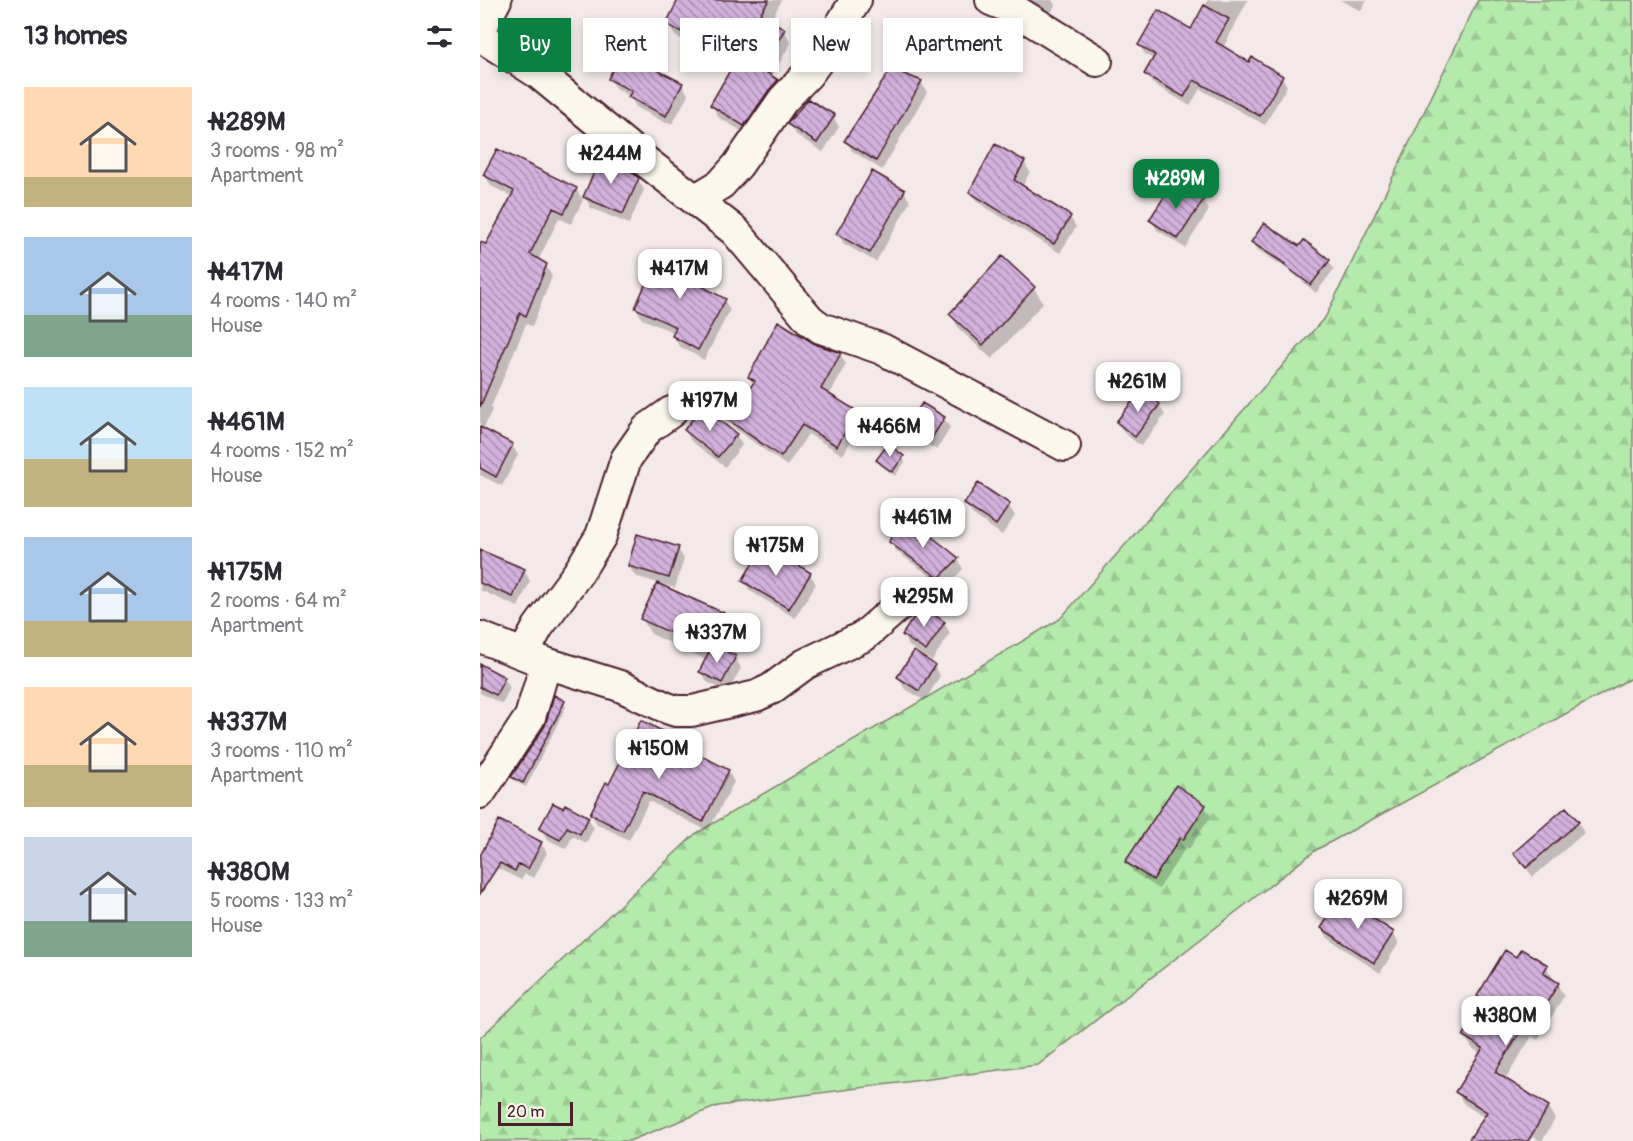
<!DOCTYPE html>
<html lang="en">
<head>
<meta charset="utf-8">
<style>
	:root { --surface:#fff; --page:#f2f2f3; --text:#2b2b33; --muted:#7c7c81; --accent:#0b8043 }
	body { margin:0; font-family:Pangolin,sans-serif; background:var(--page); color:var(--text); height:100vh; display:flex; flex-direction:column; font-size:22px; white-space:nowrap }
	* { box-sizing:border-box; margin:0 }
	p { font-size:20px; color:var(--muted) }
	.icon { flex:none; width:33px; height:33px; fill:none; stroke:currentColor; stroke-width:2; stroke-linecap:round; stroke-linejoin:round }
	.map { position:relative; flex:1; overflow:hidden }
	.drawer { display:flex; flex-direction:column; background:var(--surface); width:480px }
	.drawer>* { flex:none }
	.banner { position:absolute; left:18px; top:18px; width:570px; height:54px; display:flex; gap:12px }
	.scale { position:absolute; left:18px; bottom:15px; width:75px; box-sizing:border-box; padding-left:6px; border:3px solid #4a1f2b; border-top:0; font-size:16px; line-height:21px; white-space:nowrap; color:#4a1f2b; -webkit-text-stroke:4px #fbf7ec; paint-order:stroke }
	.price { position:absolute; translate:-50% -51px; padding:0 14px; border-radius:12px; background:#fff; color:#222; font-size:20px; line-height:39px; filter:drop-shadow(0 2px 3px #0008) }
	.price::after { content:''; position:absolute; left:50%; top:36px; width:18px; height:14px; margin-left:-9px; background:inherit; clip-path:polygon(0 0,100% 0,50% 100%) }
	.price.current { background:var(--accent); color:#fff }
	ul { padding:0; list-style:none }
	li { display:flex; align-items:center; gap:18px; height:150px; padding:0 24px }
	li span { display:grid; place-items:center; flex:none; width:168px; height:120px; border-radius:0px; color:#555 }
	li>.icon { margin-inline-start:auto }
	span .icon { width:72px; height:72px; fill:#fffc; stroke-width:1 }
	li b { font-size:26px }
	h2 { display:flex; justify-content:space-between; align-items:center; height:72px; padding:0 24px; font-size:26px }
	.tag { padding:0 21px; border-radius:0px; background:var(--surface); box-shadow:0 3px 9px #0003; font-size:21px; line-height:54px }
	.tag.current { background:var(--accent); color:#fff }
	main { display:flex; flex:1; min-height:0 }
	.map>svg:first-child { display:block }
	.forest { fill:url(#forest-firs); stroke:#7f846c; stroke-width:1.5 }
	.shadow { fill:#0003 }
	.building { fill:url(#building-back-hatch); stroke:#4a1f2b; stroke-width:1.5 }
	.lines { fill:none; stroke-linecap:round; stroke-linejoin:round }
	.minor-casing { stroke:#4a1f2b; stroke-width:34 }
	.minor { stroke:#fbf7ec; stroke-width:30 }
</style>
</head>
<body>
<main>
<section class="drawer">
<h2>13 homes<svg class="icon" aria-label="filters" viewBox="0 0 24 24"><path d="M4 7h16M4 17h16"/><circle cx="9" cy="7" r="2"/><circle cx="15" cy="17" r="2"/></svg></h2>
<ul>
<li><span style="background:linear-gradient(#ffd9b3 75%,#c2b280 0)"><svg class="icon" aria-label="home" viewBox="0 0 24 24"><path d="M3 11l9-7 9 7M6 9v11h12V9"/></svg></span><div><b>₦289M</b><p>3 rooms · 98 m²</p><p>Apartment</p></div></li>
<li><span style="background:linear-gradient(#a9c7e8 65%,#7fa58c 0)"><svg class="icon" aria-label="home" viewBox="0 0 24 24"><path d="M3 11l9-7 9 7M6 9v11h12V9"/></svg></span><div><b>₦417M</b><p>4 rooms · 140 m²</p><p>House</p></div></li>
<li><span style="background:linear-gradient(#bfe0f5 60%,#c2b280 0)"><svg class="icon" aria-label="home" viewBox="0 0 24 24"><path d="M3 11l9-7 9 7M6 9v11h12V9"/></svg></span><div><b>₦461M</b><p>4 rooms · 152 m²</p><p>House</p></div></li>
<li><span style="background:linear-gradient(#a9c7e8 70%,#c2b280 0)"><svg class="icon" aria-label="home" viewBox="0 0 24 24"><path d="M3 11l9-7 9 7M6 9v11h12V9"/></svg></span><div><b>₦175M</b><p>2 rooms · 64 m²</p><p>Apartment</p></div></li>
<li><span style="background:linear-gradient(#ffd9b3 65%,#c2b280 0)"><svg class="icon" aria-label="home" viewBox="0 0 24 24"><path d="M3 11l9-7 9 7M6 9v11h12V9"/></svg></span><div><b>₦337M</b><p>3 rooms · 110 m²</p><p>Apartment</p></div></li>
<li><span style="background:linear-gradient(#c9d6e8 70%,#7fa58c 0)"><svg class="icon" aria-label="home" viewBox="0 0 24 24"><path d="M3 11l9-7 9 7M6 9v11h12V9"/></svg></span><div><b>₦380M</b><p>5 rooms · 133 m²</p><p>House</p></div></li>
</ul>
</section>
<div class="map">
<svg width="1153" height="1141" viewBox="0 0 1153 1141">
	<defs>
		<pattern id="forest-firs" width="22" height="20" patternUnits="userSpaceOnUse" patternTransform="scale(1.5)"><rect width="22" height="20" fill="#b4eaac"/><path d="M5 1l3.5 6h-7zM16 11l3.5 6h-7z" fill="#9cc894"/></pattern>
		<pattern id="building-back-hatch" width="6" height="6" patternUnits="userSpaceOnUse" patternTransform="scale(1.5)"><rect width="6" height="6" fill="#d2b1dc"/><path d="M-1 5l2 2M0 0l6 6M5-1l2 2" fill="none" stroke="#ac8fb3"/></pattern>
	</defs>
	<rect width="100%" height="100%" fill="#f3e9e9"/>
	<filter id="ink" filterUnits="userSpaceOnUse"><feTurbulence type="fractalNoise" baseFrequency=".0167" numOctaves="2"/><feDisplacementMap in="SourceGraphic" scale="12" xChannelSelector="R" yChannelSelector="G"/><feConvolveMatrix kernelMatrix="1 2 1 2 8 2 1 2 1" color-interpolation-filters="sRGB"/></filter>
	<g filter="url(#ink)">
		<path class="forest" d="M998,0H1153V677L836,850L558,1065L238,1106L149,1141H0V1038L215,834L580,619L846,316Z"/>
		<path class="shadow" d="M200,0H302L290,22L304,30L311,43L291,77L297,81L304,93L272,137L239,118L232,105L254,67L195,36L188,24Z
			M541,0H572L575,5L569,17Z
			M728,0H768L743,48L770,64L802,77L807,86L785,125L720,89L710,106L672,83L666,74L674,60L665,54L659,45L711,31Z
			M860,0H887L881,11Z
			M164,60L168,67L202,84L208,95L193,123H186L156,107L150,96L136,89L130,79Z
			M441,82L447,92L402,170L372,151L366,141Z
			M353,116L359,127L343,152L315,134L309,124Z
			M544,162L550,172L542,187L590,217L596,227L580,253L497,202L491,192Z
			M5,175L96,189L103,200L91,224L79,218L58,261L66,265L72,277L52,326L46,324L11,407L12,410L3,430L32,445L38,455L22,486L0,475V244L6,246L33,197L11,186Z
			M158,179L164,190L149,224L111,208L105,197Z
			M424,191L430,202L396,262L364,244L358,234Z
			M723,200L729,210L705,248L677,230L671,220Z
			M773,242L820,248L824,242L849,261L854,269L836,293L809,270L778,250Z
			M215,268L221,279L218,286L244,300L250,310L224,360L199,346L193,336L195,333L162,319L156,308Z
			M554,288L563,303L512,359L480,330L471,315Z
			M334,346L360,354L366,364L349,396L376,412L382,422L363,455L328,434L307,466L255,429L249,419L274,385L269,377Z
			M679,405L685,415L661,446L644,433L638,423Z
			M464,418L470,428L457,450L435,437L429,427Z
			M205,430L256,435L262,445L245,467L211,441Z
			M423,457L425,462L415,476L400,465L398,460Z
			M486,504L529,506L535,516L522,535L492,514Z
			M411,542L478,559L483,569L466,587L417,552Z
			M198,549L204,559L195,588L155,576L149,566Z
			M0,552L44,570L50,581L38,607L0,590Z
			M330,574L336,584L315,618L270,591L264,581Z
			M243,614L252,630L243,651L255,657L261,668L248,692L227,682L221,672L227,660L171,634L162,619Z
			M464,623L470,633L452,661L429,646L423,636Z
			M0,666L24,678L30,688L22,704L0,693Z
			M454,666L460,676L445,701L424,688L419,677Z
			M84,702L86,707L46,787L36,782L33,777Z
			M185,734L191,745L189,748L218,762L248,771L254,782L228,831L169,801L149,840L117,824L111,814L130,786Z
			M725,806L731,816L709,849L706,847L679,889L653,872L647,862Z
			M108,818L114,828L106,843L93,836L86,849L67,839L61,829Z
			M1098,822L1104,833L1053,877L1035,853Z
			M61,843L67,853L54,878L45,874L41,880L9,864Z
			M862,899L913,933L919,943L900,973L848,938L842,928Z
			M1037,959L1066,966L1073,978L1072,980L1077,984L1084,996L1058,1040L1052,1036L1025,1080L1068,1107L1075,1119L1062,1141L1053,1137L1051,1141H990L1005,1118L984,1104L977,1092L1001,1054L992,1048L985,1036L1004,1005L999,996Z"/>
		<path class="building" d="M198,0H289L280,14L305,29L281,69L298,80L289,90L264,126L230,105L256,60L186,24Z
			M724,5L749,19L736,42L769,62L772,57L803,76L780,116L714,80L704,97L664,74L675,55L658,45L678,10L711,29Z
			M143,49L165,59L163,63L203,83L186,116L148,97L152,91L128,79Z
			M411,69L442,81L396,161L364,141Z
			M328,99L355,115L337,143L307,124Z
			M515,144L545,161L534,180L591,216L574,244L489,192Z
			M17,149L97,188L84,213L73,208L50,254L67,264L46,316L40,313L0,407V242L6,244L34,191L3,175Z
			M122,154L137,160L159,178L143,214L103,197Z
			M392,171L425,190L390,253L356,234Z
			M695,180L724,199L698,239L669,220Z
			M784,223L819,246L824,240L850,260L831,285L804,265L805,264L771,242Z
			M180,251L216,267L210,280L246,299L218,350L192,336L196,327L155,308Z
			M522,256L555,287L503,345L469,314Z
			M298,321L335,344L361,353L341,389L377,411L357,446L322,425L301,457L247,419L275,381L268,377Z
			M662,389L680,404L655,437L636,422Z
			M442,403L465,417L450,441L427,427Z
			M222,407L257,434L238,457L204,430Z
			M0,427L33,444L16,477L0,468Z
			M408,444L424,456L412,472L396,460Z
			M498,483L530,504L516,525L484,504Z
			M434,523L479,558L459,578L409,542L415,528Z
			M157,534L199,547L189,578L148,566Z
			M284,544L331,573L309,609L262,581Z
			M0,550L45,569L33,597L0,583Z
			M177,583L244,613L228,650L160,619Z
			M441,606L465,622L446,651L422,635Z
			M233,644L256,656L242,683L219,672Z
			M434,651L455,665L439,691L417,677Z
			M0,664L25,677L16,695L0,687Z
			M74,695L85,701L43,783L31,777L65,726Z
			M161,720L186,733L182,742L218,760L220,755L249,770L223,822L163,791L143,831L110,814L126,782L129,784Z
			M696,785L726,805L703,840L700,838L673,880L645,862Z
			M73,803L83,808L85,804L109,817L100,834L87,827L80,840L59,829Z
			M1086,807L1099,822L1046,868L1033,853Z
			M19,820L62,842L48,869L39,864L35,871L20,863L0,894V856Z
			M861,897L914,932L894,963L841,928Z
			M1041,949L1068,965L1063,973L1079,983L1051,1028L1045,1025L1015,1072L1069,1106L1048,1141H988L1007,1112L975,1092L1003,1048L983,1036L1005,1001L997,996L1025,950L1036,957Z"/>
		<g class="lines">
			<defs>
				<path id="minor" d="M511,0L533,9L617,61
					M0,30L16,0
					M0,36L58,73L165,161L255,231L330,320L341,328L402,349L585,446
					M216,199L241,184L258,165L303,100L328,74L342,55L376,0
					M0,637L66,663L140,686L187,708L196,711H212L276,696L291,689L325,664L384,636L422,603
					M44,653L58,627L98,573L121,536L146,459L167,429L191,412
					M0,793L50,717L66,663"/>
			</defs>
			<use href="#minor" class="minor-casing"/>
			<use href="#minor" class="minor"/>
		</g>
	</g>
</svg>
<div class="scale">20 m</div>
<b class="price" style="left:131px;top:185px">₦244M</b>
<b class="price current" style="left:696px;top:210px">₦289M</b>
<b class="price" style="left:200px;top:300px">₦417M</b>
<b class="price" style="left:658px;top:413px">₦261M</b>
<b class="price" style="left:230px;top:432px">₦197M</b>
<b class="price" style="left:410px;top:458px">₦466M</b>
<b class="price" style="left:443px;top:549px">₦461M</b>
<b class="price" style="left:296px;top:577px">₦175M</b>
<b class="price" style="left:444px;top:628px">₦295M</b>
<b class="price" style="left:237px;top:664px">₦337M</b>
<b class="price" style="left:179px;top:780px">₦150M</b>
<b class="price" style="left:878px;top:930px">₦269M</b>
<b class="price" style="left:1026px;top:1047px">₦380M</b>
<div class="banner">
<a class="tag current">Buy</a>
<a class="tag">Rent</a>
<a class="tag">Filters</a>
<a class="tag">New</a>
<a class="tag">Apartment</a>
</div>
</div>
</main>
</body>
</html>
